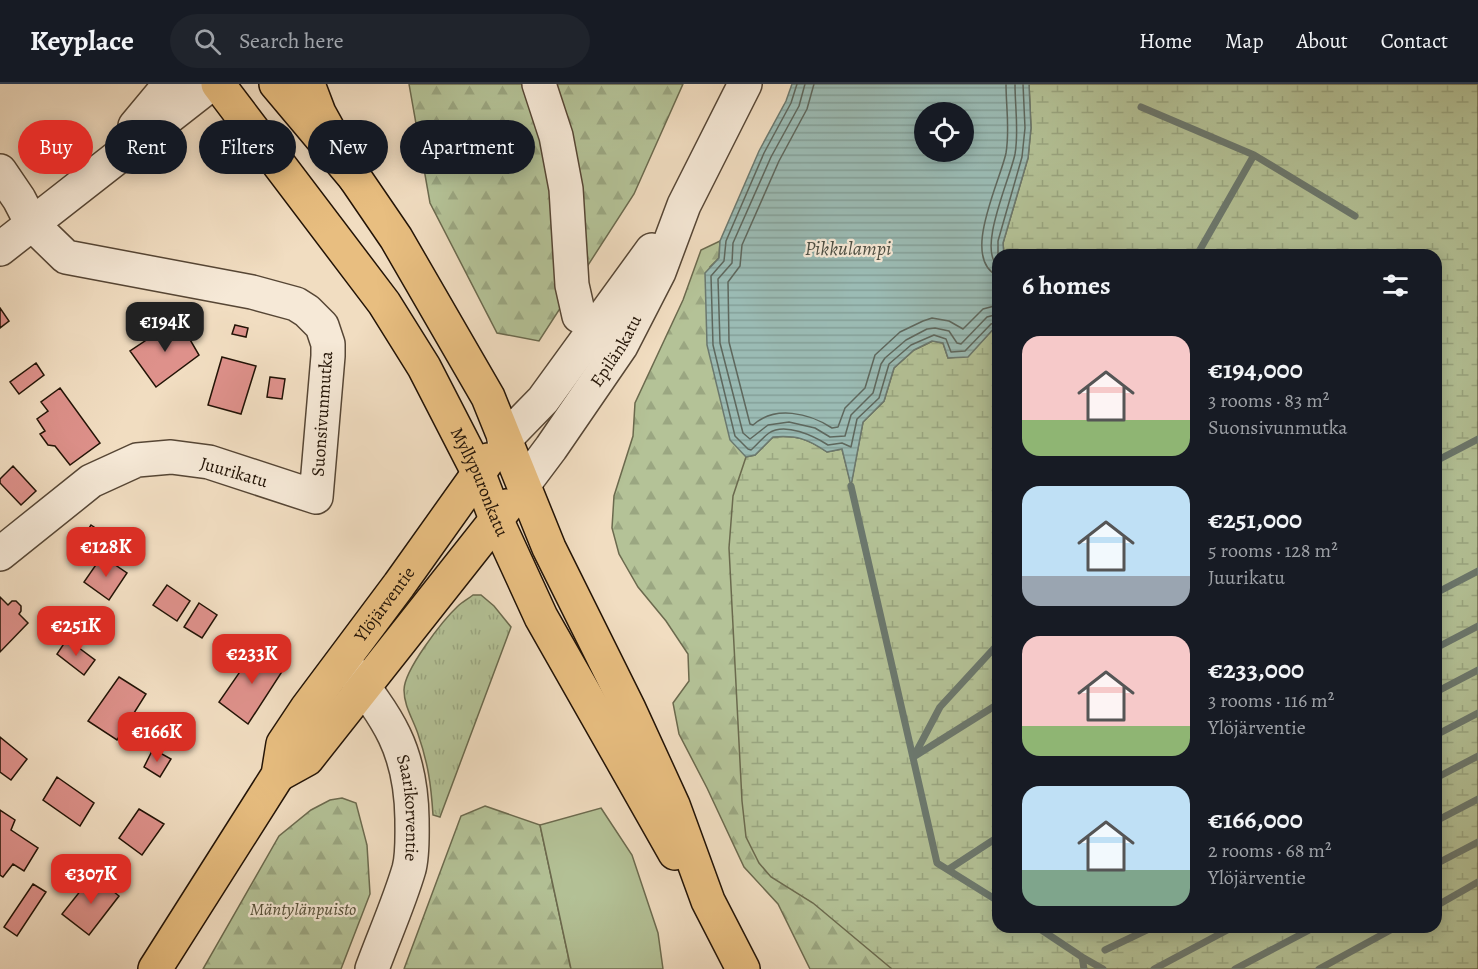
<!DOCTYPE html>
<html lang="en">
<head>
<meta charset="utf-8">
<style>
	:root { --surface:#171b24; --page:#20242c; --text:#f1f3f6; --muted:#9ea1a6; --line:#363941; --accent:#d93025 }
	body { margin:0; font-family:Alegreya,serif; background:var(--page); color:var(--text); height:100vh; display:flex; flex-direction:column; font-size:22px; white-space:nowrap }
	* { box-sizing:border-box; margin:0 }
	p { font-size:20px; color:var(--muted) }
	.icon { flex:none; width:33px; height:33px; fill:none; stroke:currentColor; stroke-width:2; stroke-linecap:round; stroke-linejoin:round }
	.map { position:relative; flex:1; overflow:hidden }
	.sheet { position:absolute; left:992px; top:165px; width:450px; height:684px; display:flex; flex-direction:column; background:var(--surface); border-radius:18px; box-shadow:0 3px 15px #0003 }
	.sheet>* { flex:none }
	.hud { position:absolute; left:18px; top:36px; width:570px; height:54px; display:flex; gap:12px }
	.fabs { position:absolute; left:914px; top:18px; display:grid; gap:12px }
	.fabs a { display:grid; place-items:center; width:60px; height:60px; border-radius:50%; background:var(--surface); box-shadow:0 3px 15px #0003; font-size:30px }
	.price { position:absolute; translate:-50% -51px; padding:0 14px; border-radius:12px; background:var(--accent); color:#fff; font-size:20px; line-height:39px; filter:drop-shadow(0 2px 3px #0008) }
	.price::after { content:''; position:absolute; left:50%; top:36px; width:18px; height:14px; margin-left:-9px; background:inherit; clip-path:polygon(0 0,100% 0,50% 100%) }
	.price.selected { background:#222; color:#fff }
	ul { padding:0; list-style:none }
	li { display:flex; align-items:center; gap:18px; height:150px; padding:0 30px }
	li span { display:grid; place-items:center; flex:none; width:168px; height:120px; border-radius:18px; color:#555 }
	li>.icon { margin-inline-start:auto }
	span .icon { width:72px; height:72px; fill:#fffc; stroke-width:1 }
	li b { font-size:26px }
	h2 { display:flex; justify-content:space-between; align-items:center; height:72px; padding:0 30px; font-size:26px }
	.chip { padding:0 21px; border-radius:27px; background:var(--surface); box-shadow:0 3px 15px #0003; font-size:21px; line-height:54px }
	.chip.selected { background:var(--accent); color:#fff }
	header { display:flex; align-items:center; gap:36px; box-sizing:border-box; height:84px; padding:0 30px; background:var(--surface); border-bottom:2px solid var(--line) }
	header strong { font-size:28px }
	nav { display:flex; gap:33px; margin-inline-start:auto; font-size:21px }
	.search { width:420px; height:54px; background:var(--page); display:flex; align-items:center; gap:15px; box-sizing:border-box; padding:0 21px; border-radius:33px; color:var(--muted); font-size:22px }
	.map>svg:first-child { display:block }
	.grass { fill:url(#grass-tufts); stroke:#6b6a4e; stroke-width:1.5 }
	.forest { fill:url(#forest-firs); stroke:#6b6a4e; stroke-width:1.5 }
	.wetland { fill:url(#wetland-marsh); stroke:#6b6a4e; stroke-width:1.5 }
	.pitch { fill:#b4c297; stroke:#6b6a4e; stroke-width:1.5 }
	.water { fill:url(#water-rules); stroke:#6b786e; stroke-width:1.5; fill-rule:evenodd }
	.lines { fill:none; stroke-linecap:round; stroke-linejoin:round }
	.shore { stroke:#5e675d; stroke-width:1.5 }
	.stream { stroke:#6b786e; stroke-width:7 }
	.building { fill:#de918b; stroke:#221306; stroke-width:1.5 }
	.minor-casing { stroke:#564635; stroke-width:36 }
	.major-casing { stroke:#221306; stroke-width:36 }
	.highway-casing { stroke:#221306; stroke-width:36 }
	.minor { stroke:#f6e9d7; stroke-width:33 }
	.major { stroke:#e8be80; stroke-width:33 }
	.highway { stroke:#e8be80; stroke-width:33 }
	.labels { text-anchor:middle; stroke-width:4.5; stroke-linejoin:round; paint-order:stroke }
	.street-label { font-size:18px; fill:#221306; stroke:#f6e9d7 }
	.park-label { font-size:18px; font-style:italic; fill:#555039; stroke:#f6e9d7 }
	.water-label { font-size:20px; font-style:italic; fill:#4c4e43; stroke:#f6e9d7 }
</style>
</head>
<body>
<header>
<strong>Keyplace</strong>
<div class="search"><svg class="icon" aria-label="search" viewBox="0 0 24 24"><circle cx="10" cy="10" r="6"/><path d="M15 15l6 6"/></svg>Search here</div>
<nav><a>Home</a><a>Map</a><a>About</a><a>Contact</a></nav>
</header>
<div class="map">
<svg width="1478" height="885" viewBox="0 0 1478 885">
	<defs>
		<pattern id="grass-tufts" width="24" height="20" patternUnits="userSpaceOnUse" patternTransform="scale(1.5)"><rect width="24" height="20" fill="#b4c297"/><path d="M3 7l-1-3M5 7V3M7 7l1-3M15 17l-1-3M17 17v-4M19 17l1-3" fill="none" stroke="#9aa681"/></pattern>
		<pattern id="forest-firs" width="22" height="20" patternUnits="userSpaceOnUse" patternTransform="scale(1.5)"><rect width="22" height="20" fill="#b4c297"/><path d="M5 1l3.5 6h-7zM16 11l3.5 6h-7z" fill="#9aa681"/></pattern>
		<pattern id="wetland-marsh" width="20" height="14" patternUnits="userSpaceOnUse" patternTransform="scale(1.5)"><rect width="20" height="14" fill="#b4c297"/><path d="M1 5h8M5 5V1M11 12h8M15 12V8" fill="none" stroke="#9aa681"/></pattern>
		<pattern id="water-rules" width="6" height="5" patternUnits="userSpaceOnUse" patternTransform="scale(1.5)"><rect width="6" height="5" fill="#9bbbb4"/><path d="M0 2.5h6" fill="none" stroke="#85a099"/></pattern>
	</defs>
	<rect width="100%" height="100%" fill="#f1ddc1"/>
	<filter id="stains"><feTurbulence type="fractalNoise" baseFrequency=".00333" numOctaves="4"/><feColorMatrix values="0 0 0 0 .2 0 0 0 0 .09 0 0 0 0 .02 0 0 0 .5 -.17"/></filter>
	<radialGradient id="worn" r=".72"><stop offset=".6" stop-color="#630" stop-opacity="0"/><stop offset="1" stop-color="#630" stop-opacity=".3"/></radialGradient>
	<path class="grass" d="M473,511H481L494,522L511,543L440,733L433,731C431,700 428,679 418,650C413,635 404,622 404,606C404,586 443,536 458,522C462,518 468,515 473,511Z"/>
	<path class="forest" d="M409,0H683L634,110L539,257L497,249L430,119Z
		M720,157L719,174L710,183L968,272L997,241L998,843L1064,885H810L778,820L744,783L707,704L679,650L673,619L689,597L688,570L666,537L638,503L619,470L612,444L614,412L633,352L635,319L683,216L701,166Z
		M342,714L356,719L367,761L370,810L341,885H203L279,752L311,726L330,716Z
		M485,722L540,741L571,885H404L461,732Z"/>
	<path class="wetland" d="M1029,0H1478V885H892L813,819L771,793L759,779L746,753L742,717L729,464L733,412L746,373L755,371L773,353C797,351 808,355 827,368L842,365L851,400L863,338L884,317L894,284L914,266L933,257L943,259L948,274L968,272L997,241L998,843H1436V171H1004L1003,159L1028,74L1031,44Z"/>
	<path class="pitch" d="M601,724L632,771L658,849L663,885H571L540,741Z"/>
	<path class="water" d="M792,0H1029L1031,44L1028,74L1003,159L1004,171H998L997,241L968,273L948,274L943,259L932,257L914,266L894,284L884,317L863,338L851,402L842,365L827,368C808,355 797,351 773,353L755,371L746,373L730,356L707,261L705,189L719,174L720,157L759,67L786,17ZM924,28H963V68H924Z"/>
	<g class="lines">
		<path class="shore" d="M797,0L791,19L764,69L726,157L724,177L711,192L713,261L735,352L748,365L751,366C757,361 762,354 769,349C785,338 814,352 828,361L842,359L851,363L857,335L879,314L889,280L911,261L934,251L946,255L951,268L965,267L991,240L998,238
			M805,0L799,22L771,73L733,159L732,179L718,195L720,259L743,349L750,355L768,341L789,338L815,344L830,353L845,352L851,331L873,309L881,280L885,274L906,256L927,245L935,244L949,247L957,259L961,260L987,233L998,230
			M814,0L807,25L779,77L742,161L740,182L728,198L729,258L750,340L753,341C775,321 809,329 832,344L838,343L845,324L865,304L875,271L900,248L923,237L932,234L949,237L963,245L983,225L998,221
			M998,171V157L1022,73L1025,44L1023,0
			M998,182C977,165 1010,95 1015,70C1019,47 1015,24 1015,0
			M998,192C960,175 1000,98 1006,69C1010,46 1006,23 1006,0"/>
		<path class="stream" d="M1141,23L1254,71L1355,132
			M1197,171L1254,71
			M1436,377L1478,355
			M851,402L937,779L998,817
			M1436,509L1478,487
			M1436,564L1478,542
			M1436,608L1478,586
			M1436,651L1478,629
			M915,672L998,620
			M913,674L940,623L998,560
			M1436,694L1478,672
			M1436,737L1478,715
			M1436,780L1478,758
			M949,785L998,753
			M1436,822L1478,798
			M1037,843L1082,873L1084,885
			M1105,866L1153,843
			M1082,873L1103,885
			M1154,885L1233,843
			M1235,885L1315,843
			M1319,885L1396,843"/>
	</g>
	<path class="building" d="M0,224L9,237L0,244Z
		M178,235L199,271L156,303L130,267Z
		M235,241L248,244L246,253L232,250Z
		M222,273L256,282L241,330L208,321Z
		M36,279L44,291L19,310L10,298Z
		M270,293L285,295L282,315L267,313Z
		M60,304L100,359L70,381L55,362L48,361L40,350L45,347L37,335L48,327L41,318Z
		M13,382L36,407L21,421L0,399V395Z
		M91,441L112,455L99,473L79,459Z
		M102,472L127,489L109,516L84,498Z
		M167,501L190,517L177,537L153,521Z
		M0,513L8,521L12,517H16L21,522V527L19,530L28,539L0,568Z
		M199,519L217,531L202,554L184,543Z
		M67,555L95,576L84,591L57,570Z
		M257,563L285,583L248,640L219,618Z
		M119,593L146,610L117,656L88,637Z
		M0,653L27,675L11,696L0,688Z
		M153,665L171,675L160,693L144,683Z
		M57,693L94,719L80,742L43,716Z
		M139,725L164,740L142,771L119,754Z
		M0,726L15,736L11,746L38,764L24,787L13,780L3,793L0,791Z
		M93,791L119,812L89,851L62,830Z
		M33,800L46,808L17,852L4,843Z"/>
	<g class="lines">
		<defs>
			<g id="minor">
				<path d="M539,0L556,52L566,105L572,201L579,232"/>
				<path d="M135,42L170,0"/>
				<path d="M0,87L19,115L32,140L66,173L252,208L296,220L307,227L322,242L328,260V272L316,413L209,378L171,373L137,376L91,397L0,470"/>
				<path d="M0,165L211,0"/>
				<path d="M504,356L543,316L652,166"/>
				<path id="s1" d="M524,400L551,364L621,262L659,188L684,121L745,0"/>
				<path id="s2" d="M347,582C388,634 411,665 412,735C412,751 413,770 409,785C399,819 384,852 372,885"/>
			</g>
			<g id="major">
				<path id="s3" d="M218,0L384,219L424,283L478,388L496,435L541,533L675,769"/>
				<path d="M276,0L355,94L396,154L488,313L549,464L629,625L673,721L708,817L743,885"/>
				<path d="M278,691L307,675L507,422"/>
				<path id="s4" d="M155,885L278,691L283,660L307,624L399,501L488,376"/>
			</g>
			<path id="highway" d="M308,0L319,29L355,94"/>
		</defs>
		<use href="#minor" class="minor-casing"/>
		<use href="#major" class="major-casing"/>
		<use href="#highway" class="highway-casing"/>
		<use href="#minor" class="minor"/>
		<use href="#major" class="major"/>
		<use href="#highway" class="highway"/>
	</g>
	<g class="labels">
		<g class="street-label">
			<text dy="6" stroke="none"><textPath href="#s1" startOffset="162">Epilänkatu</textPath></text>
			<text transform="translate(322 330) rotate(-86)" y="6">Suonsivunmutka</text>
			<text transform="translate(234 388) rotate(16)" y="6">Juurikatu</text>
			<text dy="6" stroke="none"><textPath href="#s3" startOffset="478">Myllypuronkatu</textPath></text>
			<text dy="6" stroke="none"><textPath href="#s4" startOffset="434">Ylöjärventie</textPath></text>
			<text dy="6" stroke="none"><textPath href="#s2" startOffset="159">Saarikorventie</textPath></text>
		</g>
		<g class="park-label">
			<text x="303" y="831">Mäntylänpuisto</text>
		</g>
		<g class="water-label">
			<text x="848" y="171">Pikkulampi</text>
		</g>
	</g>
	<rect width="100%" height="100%" filter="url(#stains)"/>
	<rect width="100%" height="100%" fill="url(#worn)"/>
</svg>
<div class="fabs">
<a><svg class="icon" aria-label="locate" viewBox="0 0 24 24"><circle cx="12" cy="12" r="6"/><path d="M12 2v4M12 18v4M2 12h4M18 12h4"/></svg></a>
</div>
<b class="price selected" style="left:165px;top:269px">€194K</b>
<b class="price" style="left:106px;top:494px">€128K</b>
<b class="price" style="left:76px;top:573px">€251K</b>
<b class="price" style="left:252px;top:601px">€233K</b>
<b class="price" style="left:157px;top:679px">€166K</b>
<b class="price" style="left:91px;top:821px">€307K</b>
<div class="hud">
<a class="chip selected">Buy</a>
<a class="chip">Rent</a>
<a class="chip">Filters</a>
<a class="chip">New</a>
<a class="chip">Apartment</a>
</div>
<section class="sheet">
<h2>6 homes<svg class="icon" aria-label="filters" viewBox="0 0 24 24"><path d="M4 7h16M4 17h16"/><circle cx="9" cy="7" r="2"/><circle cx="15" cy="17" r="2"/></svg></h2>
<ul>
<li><span style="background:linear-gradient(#f6c9c9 70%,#8fb573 0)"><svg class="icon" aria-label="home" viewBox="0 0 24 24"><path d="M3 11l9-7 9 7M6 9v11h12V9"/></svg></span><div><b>€194,000</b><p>3 rooms · 83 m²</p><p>Suonsivunmutka</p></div></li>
<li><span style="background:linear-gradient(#bfe0f5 75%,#9aa5b1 0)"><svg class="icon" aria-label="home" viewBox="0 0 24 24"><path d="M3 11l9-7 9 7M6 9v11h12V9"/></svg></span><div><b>€251,000</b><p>5 rooms · 128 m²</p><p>Juurikatu</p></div></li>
<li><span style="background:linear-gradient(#f6c9c9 75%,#8fb573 0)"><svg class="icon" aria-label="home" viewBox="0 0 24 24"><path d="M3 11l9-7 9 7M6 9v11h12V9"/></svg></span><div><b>€233,000</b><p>3 rooms · 116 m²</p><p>Ylöjärventie</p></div></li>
<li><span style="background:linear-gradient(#bfe0f5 70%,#7fa58c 0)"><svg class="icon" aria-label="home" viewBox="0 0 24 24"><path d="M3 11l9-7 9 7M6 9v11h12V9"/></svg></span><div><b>€166,000</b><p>2 rooms · 68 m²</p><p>Ylöjärventie</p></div></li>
</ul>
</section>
</div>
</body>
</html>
